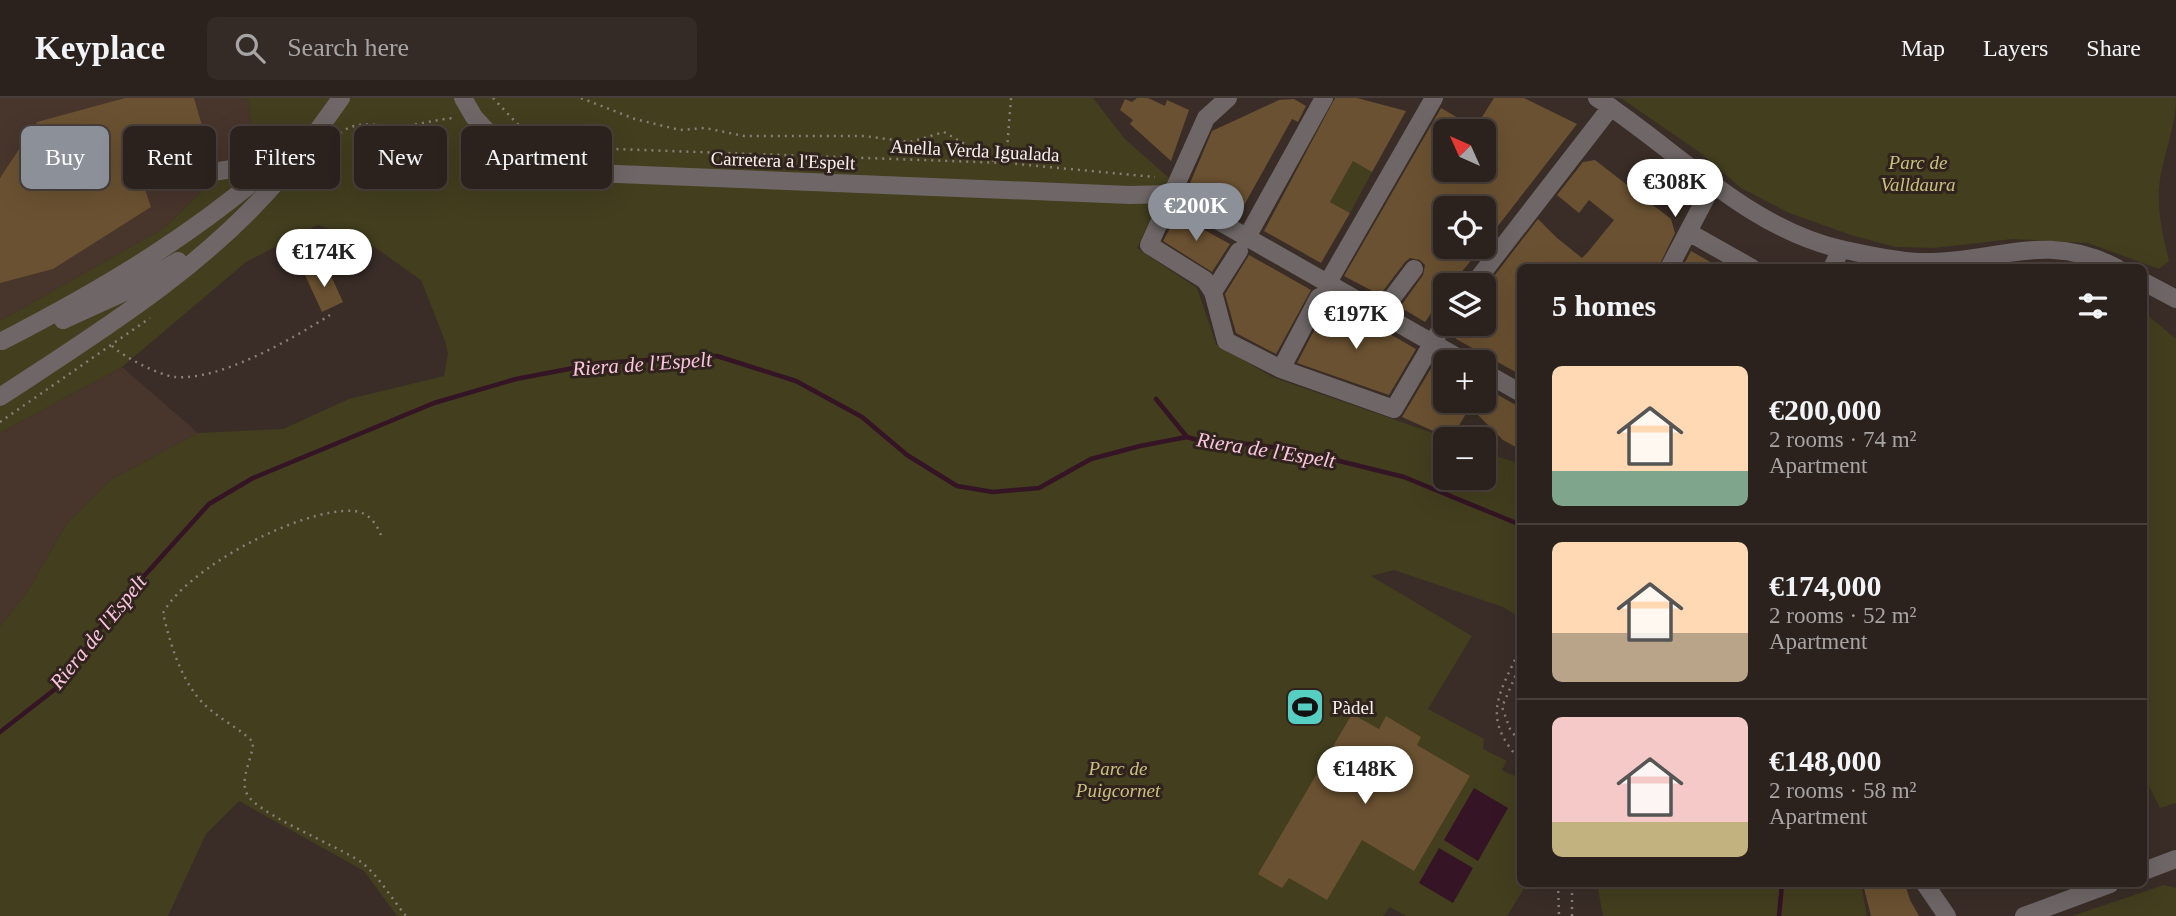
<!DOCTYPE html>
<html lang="en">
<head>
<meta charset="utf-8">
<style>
	:root { --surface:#2c221d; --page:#342a26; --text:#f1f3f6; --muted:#a6a4a4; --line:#483f3b; --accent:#8c9099 }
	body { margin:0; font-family:"Times New Roman",serif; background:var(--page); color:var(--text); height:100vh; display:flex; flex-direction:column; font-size:26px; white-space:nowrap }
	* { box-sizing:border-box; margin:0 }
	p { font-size:23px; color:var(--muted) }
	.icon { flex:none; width:38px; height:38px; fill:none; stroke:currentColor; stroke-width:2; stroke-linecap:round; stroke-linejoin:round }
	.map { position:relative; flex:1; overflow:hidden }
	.details { position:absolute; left:1517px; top:166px; width:630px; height:623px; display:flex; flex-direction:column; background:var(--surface); border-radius:10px; box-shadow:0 7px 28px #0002,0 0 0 2px var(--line) }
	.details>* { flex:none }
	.hud { position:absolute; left:21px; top:28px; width:665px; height:63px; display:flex; gap:14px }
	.needle { width:46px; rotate:315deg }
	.buttons { position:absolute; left:1433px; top:21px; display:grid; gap:14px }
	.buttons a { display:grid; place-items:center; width:63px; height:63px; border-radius:10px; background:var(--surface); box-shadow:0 7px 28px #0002,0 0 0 2px var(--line); font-size:35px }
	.price { position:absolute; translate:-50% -60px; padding:0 16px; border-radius:24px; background:#fff; color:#222; font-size:23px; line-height:46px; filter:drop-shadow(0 2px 4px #0008) }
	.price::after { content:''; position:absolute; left:50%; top:42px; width:21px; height:16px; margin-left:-10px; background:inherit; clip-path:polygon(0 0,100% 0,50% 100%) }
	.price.selected { background:var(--accent); color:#fff }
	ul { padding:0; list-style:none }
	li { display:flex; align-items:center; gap:21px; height:175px; padding:0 35px }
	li+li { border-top:2px solid var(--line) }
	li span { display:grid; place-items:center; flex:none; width:196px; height:140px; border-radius:10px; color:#555 }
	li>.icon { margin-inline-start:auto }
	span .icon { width:84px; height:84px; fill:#fffc; stroke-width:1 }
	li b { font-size:30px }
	h2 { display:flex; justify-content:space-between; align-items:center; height:84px; padding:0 35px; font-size:30px }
	.chip { padding:0 24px; border-radius:10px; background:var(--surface); box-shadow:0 7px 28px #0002,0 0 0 2px var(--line); font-size:24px; line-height:63px }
	.chip.selected { background:var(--accent); color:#fff }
	header { display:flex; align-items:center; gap:42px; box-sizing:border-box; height:98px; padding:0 35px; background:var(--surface); border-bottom:2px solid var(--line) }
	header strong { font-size:33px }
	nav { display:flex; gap:38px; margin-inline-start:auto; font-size:24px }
	.search { width:490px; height:63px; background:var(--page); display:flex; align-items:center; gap:18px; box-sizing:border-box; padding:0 24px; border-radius:10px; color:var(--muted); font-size:26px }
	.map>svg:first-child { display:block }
	.built { fill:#48352c }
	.green { fill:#423e1e }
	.water { fill:#341425 }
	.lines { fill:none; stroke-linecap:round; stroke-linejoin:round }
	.stream { stroke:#341425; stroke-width:4.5 }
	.building { fill:#6a5131; fill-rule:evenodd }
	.path { stroke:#897e78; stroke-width:2.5; stroke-dasharray:2 5; stroke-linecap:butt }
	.minor { stroke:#6f6767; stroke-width:18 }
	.labels { text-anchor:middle; stroke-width:6; stroke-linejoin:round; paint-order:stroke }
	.street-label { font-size:19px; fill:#faf1ed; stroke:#30231d }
	.park-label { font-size:19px; font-style:italic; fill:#cac17e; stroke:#30231d }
	.poi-label { font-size:19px; fill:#faf1ed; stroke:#30231d; text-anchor:start }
	.water-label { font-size:21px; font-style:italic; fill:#fdc6e0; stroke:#30231d }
</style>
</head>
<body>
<header>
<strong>Keyplace</strong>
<div class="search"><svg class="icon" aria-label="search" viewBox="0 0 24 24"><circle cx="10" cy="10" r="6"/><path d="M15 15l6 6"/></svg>Search here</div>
<nav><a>Map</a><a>Layers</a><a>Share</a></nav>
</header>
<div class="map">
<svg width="2176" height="818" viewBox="0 0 2176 818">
	<rect width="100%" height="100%" fill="#3a2d27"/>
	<path class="built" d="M0,0H246L249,3L252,43L164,130L0,223Z
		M122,269L198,335L110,382L67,425L29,491L0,529V335Z"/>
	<path class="green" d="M246,0H1093L1124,40L1169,80L1137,150L1197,190L1216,246L1272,279L1450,341H1446V380H1484V354L1521,366V520L1503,509L1394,472L1371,478L1472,538L1428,611L1484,641L1483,651L1507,663L1502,672L1521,681V786H1527L1507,818H1406L1390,809L1383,818H397L364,773L239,703L206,736L168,818H0V529L29,491L67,425L110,382L198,335L283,331L349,301L444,278L448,256L445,243L421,182L370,146L318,127L246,164L122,269L0,335V223L164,130L252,43L249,3Z
		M1621,0H2176C2176,32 2161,60 2159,92C2158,117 2163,139 2169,163L2159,171L2088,145L2013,141L1934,150L1896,149L1851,137L1789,115L1741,90L1702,56Z
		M1353,63L1372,74L1350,115L1330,104Z
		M2144,214L2176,241V705L2160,710L2144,678Z
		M1597,786H1861L1867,818H1603Z
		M2164,787L2176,790V818H2072Z"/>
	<path class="water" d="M1474,690L1508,710L1478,763L1444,742Z
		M1439,750L1473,770L1453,805L1419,785Z"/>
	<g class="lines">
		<path class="stream" d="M1156,301L1187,339
			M0,634L63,585L108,518L209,406L253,380L434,305L516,281L600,265L717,258L796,283L862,319L907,357L957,388L993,394L1039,390L1091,361L1140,348L1187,339L1212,346H1251L1299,353L1404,379L1521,427
			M1779,818L1782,786"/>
	</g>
	<path class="building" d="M125,0H194L205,38L197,40L199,60L139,74L151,109L53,171L0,185V80L37,24Z
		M1137,0H1148L1165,8L1167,2L1189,12L1171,63L1130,26L1133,22L1120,12L1125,1L1132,4Z
		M1335,0H1357L1406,13L1372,74L1353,63L1330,104L1350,115L1321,165L1264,133Z
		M1494,0H1524L1577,26L1484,146V110H1446V149H1482L1451,187H1446V194L1425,224L1400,209L1423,177L1425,167L1420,162L1410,160L1405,164L1380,197L1344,178L1441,10L1477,31L1475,30ZM1446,33H1484L1498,43L1484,61V72H1476L1471,78L1460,72H1446Z
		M1294,1L1306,8L1298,24L1292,21L1238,118L1188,90L1212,33L1279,2Z
		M1595,62L1671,121L1675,135L1658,170H1521V277L1456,241L1455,230L1456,226H1484V191L1538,121L1557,140L1582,160L1588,154L1614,122L1589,102L1579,115L1557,97L1583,64Z
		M1177,117L1230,146L1212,174L1163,143Z
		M1691,153L1721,170H1682Z
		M1249,157L1311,192L1276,256L1236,235L1225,196Z
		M326,167L343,204L322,214L305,177Z
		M1330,202L1416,251L1389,297L1297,265Z
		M1436,262L1446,267V303H1484V289L1521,310V352L1503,342L1470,309L1451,341L1402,319Z
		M1352,616L1379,631L1386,618L1421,639L1417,647L1470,678L1414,773L1362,742L1327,802L1289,780L1282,790L1258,776Z
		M1863,786H1905L1910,802L1919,818H1871Z"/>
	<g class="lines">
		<path class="path" d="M493,0L526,35L614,51L1006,65L1155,79
			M581,0L635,21L680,32L705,30L744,38H864L910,44L944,34L994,63
			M335,40C354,19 376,29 401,28C419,27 437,21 455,20
			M1006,65L1011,0
			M112,248C124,259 158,277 175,279C220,283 292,241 330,217
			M0,324L150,220
			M381,437C376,425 368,414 354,413C302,409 187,470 163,515C170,546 182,586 206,608C221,622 239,630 253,644C253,660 239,681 247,696C257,716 338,748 361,764C378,777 392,801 406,818
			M1521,549C1499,597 1480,619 1521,663
			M1521,565L1502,609L1510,631L1521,646
			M1558,786L1559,818
			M1572,818V786"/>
		<path class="minor" d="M463,0L474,19L509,57L569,74L1130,97L1171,96L1466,264
			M1228,0L1206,20L1149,147L1205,182L1213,194L1226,243L1281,271L1394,311L1446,222
			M1597,0C1676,51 1749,132 1845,152C1869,157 1898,164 1924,164C1995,165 2045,132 2117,170
			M194,77L238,70H271
			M1690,135L1752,170
			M1247,139L1324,0
			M1669,170L1712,88
			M1832,170L1841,151
			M2144,184L2176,201
			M1327,186L1434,0
			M1473,187L1611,9
			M1213,194L1239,153
			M1380,216L1414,171
			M63,222L129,192L178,163
			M2,243C107,189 206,130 293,49
			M1281,271L1319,199
			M1484,274L1521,295
			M0,299C99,234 202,171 280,80C302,55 322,27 341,0
			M2144,773L2176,761
			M1925,786L1947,818
			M2024,818L2110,786"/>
	</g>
	<defs>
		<symbol id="stadium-square" viewBox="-11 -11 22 22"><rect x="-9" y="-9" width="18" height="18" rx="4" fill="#57cec2" stroke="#30231d"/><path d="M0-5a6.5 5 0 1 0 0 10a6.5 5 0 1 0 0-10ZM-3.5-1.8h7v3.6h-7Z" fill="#111"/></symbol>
	</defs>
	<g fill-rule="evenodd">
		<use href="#stadium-square" x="1283" y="587" width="44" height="44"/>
	</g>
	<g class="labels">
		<g class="street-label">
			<text transform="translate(975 52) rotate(3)" y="7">Anella Verda Igualada</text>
			<text transform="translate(783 62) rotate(2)" y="7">Carretera a l'Espelt</text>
		</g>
		<g class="park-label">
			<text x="1918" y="71">Parc de<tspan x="1918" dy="22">Valldaura</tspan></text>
			<text x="1118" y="677">Parc de<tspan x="1118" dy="22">Puigcornet</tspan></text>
		</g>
		<g class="poi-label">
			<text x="1332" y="616">Pàdel</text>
		</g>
		<g class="water-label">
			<text transform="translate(642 266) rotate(-4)" y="7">Riera de l'Espelt</text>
			<text transform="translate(1266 352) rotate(9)" y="7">Riera de l'Espelt</text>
			<text transform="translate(98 534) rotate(-51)" y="7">Riera de l'Espelt</text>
		</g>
	</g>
</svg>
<div class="buttons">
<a><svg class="needle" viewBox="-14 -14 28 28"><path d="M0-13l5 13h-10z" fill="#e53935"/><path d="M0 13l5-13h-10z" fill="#a6a4a4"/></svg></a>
<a><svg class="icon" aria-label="locate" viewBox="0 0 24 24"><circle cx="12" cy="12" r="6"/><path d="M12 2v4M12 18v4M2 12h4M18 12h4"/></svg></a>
<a><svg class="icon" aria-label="layers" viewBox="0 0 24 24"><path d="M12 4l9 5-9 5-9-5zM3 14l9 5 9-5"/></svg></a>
<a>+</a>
<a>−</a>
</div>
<b class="price" style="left:1675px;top:121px">€308K</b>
<b class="price selected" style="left:1196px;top:145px">€200K</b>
<b class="price" style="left:324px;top:191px">€174K</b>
<b class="price" style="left:1356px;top:253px">€197K</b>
<b class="price" style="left:1365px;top:708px">€148K</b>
<div class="hud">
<a class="chip selected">Buy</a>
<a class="chip">Rent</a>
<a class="chip">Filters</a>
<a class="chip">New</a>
<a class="chip">Apartment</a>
</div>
<section class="details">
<h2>5 homes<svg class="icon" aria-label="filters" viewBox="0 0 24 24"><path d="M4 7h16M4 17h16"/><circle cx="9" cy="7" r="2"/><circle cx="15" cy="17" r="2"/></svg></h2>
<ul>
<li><span style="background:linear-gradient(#ffd9b3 75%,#7fa58c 0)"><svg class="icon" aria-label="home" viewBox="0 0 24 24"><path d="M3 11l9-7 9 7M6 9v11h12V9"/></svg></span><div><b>€200,000</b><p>2 rooms · 74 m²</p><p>Apartment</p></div></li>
<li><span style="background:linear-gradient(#ffd9b3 65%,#b9a48a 0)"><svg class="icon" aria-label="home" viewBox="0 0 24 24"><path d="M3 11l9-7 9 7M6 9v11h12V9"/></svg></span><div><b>€174,000</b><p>2 rooms · 52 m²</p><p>Apartment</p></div></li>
<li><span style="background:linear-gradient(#f6c9c9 75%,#c2b280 0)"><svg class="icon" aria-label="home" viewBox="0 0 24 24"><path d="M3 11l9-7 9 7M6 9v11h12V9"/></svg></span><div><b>€148,000</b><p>2 rooms · 58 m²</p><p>Apartment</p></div></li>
</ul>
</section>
</div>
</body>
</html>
